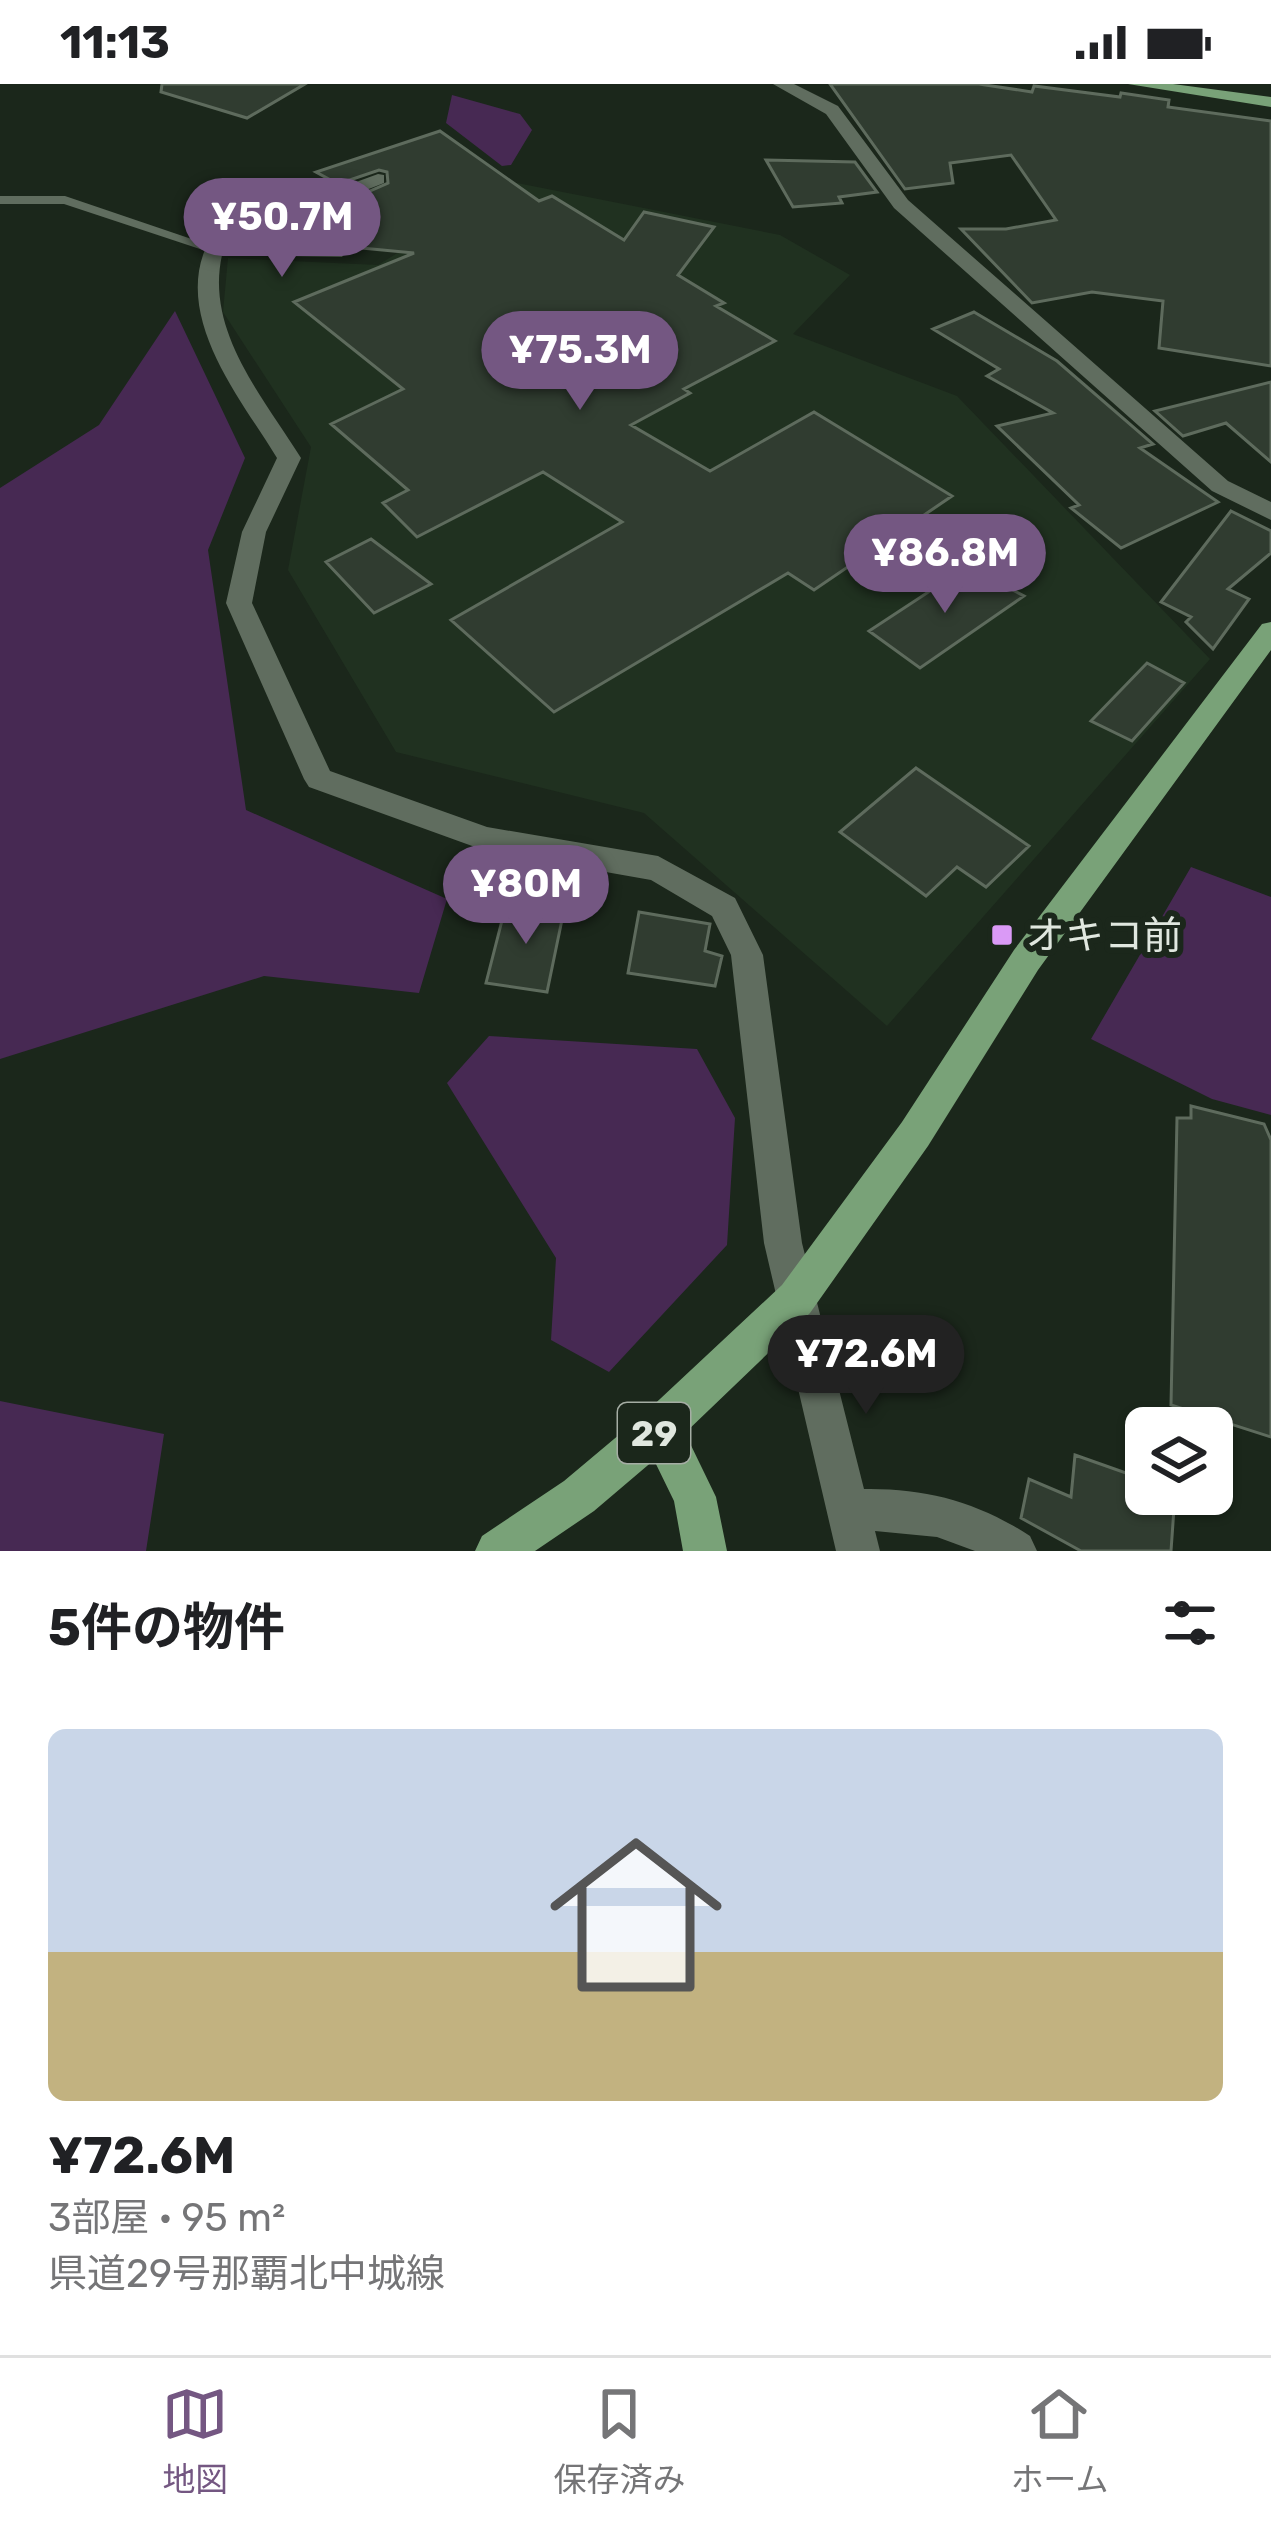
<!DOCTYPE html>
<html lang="ja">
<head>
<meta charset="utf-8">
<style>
	:root { --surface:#fff; --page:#f6f6f6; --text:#202124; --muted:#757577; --line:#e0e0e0; --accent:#745782 }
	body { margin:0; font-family:Rubik,"Noto Sans JP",sans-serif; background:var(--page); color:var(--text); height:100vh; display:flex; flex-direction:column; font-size:45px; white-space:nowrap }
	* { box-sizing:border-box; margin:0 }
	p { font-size:39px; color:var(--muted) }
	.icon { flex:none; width:66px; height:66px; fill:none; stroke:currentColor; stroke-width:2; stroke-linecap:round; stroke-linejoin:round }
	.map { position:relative; height:1467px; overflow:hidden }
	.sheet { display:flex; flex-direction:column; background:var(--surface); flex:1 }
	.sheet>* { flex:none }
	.buttons { position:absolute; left:1125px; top:1323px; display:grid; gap:24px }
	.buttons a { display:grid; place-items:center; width:108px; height:108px; border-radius:18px; background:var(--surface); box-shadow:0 3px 9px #0004; font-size:60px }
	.price { position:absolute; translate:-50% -102px; padding:0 27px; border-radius:42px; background:var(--accent); color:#fff; font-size:39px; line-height:78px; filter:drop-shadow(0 3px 6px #0008) }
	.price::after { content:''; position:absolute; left:50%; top:72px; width:36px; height:27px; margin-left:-18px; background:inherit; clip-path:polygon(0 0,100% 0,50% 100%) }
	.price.on { background:#222; color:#fff }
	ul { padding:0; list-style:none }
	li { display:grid; align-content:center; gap:24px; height:636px; padding:0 48px }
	li span { display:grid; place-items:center; height:372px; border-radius:18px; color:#555 }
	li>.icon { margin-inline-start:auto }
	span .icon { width:216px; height:216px; fill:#fffc; stroke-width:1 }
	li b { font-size:51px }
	h2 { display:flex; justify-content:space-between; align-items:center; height:144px; padding:0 48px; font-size:51px }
	.status { display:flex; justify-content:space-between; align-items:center; height:84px; padding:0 60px; background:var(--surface); direction:ltr }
	.status svg { height:33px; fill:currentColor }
	.dock { display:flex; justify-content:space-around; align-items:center; height:168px; border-top:3px solid var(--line); background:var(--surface); font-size:33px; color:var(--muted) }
	.dock a { display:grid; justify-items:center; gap:6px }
	.dock .on { color:var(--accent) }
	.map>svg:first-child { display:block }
	.built { fill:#203120 }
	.green { fill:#472953 }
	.building { fill:#303c30; stroke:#5e6b5d; stroke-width:3 }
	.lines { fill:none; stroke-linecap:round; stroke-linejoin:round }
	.lane { fill:#606d5f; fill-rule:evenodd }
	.street { fill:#606d5f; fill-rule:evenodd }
	.primary { fill:#79a278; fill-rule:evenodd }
	.poi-dot { fill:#da9af6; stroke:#1b271b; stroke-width:4.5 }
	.labels { text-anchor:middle; stroke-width:12; stroke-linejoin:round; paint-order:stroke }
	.shield { fill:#1b271b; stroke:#a5ada4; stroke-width:3 }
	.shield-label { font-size:36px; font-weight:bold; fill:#e0e7df }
	.poi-label { font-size:39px; fill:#e0e7df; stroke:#1b271b; text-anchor:start }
</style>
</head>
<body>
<div class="status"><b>11:13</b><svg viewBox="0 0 49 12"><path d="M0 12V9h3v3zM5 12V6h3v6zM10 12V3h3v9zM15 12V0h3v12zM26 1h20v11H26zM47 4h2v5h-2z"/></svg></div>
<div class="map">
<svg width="1271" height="1467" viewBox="0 0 1271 1467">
	<rect width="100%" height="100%" fill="#1b271b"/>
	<path class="built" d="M512,98L780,151L850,191L793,250L957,312L1210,575L887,942L644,729L396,668L288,486L311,363L223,228L228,174L378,181Z"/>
	<path class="green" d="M452,11L520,30L532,46L511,81L502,82L446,39Z
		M175,227L245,374L208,466L246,726L447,815L419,909L264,892L0,975V404L99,341Z
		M1191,783L1271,813V1031L1212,1015L1091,955Z
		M489,952L697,965L735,1034L727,1161L609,1288L551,1256L556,1174L447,999Z
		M0,1317L164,1350L146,1467H0Z"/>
	<path class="building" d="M162,0H305L247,34L161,8Z
		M830,0H979L1032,8L1034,2L1120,13L1121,9L1169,16L1168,23L1271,37V282L1159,264L1163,217L1092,208L1032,219L961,145H1006L1056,136L1011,71L950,79L953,99L905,105Z
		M440,47L539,117L552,112L624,156L644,128L714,143L678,191L724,219L716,222L775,257L684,305L690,309L631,341L710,387L814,328L952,412L814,506L788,489L554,628L451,536L622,438L543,388L417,453L383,419L408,406L331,340L403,305L294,218L414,169L298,158L318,130L388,99L387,88L379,86L338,100L316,88Z
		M766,76L855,78L877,108L839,113L842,119L793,123Z
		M974,228L1057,277L1153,360L1140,364L1218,418L1121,464L1071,424L1079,421L997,342L1053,329L987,292L999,285L933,245Z
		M1271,298V378L1226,339L1183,352L1155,327Z
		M1231,427L1271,447V469L1228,505L1249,515L1213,565L1186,538L1191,533L1161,518Z
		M371,455L431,500L374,529L326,478Z
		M968,482L1024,512L920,584L869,547Z
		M1147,579L1184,599L1132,657L1091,637Z
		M916,684L1029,762L986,803L957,783L926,812L840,748Z
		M507,817L564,826L547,908L486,899Z
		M639,828L710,840L705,867L722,872L715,902L628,889Z
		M1191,1022L1264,1040L1271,1056V1353L1171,1321L1177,1034H1191Z
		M1075,1371L1146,1396V1410H1175L1171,1467H1081L1021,1434L1029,1395L1071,1413Z"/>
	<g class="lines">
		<path class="lane" d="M0,112H65L221,165L209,168L64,120H0Z"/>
		<path class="street" d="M773,0H794L838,22L908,116L1228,397L1271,418V436L1212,407L894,124L826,30Z
			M378,90L384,91V99L310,128L290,162L335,163L345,169L342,173L222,171C205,247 263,313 301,374L266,448L252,519L330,687L487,743L658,772L735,814L763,871L802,1159L864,1405C926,1404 978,1418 1030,1452L1037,1467H975L937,1453L875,1447L880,1467H836L764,1159L731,871L712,832L651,796L486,767L309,703L304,695L226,519L242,448L277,374C241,315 173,234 207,161H271L296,120Z"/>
		<path class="primary" d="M1128,0H1173L1271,13V23Z
			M1271,538V566L1038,886L928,1062L810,1229L685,1349L716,1413L727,1467H683L674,1417L654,1376L594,1427L535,1467H475L482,1452L564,1397L645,1329L782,1201L902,1038L1014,866L1262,540Z"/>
	</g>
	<rect class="poi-dot" x="990" y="839" width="24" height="24" rx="6"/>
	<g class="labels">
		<rect class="shield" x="618" y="1319" width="72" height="60" rx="9"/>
		<g class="shield-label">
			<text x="654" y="1362">29</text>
		</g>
		<g class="poi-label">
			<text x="1026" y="865">オキコ前</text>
		</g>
	</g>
</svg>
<div class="buttons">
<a><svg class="icon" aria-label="layers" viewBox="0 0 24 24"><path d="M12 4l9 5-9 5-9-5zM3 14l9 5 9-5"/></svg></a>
</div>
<b class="price" style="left:282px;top:196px">¥50.7M</b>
<b class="price" style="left:580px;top:329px">¥75.3M</b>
<b class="price" style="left:945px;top:532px">¥86.8M</b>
<b class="price" style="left:526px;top:863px">¥80M</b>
<b class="price on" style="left:866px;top:1333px">¥72.6M</b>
</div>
<section class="sheet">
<h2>5件の物件<svg class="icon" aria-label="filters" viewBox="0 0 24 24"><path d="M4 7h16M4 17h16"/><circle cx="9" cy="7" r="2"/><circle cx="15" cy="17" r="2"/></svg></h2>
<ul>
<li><span style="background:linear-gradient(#c9d6e8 60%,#c2b280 0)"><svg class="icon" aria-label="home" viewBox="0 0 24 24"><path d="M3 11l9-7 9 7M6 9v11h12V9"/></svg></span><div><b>¥72.6M</b><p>3部屋 · 95 m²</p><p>県道29号那覇北中城線</p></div></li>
</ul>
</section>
<nav class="dock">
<a class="on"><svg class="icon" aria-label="map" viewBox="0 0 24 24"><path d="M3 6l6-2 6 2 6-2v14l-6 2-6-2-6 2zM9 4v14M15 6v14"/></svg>地図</a>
<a><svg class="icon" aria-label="saved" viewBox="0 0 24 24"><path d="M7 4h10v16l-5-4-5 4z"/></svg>保存済み</a>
<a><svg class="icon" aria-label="home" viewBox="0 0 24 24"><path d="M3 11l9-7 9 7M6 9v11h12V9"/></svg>ホーム</a>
</nav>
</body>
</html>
